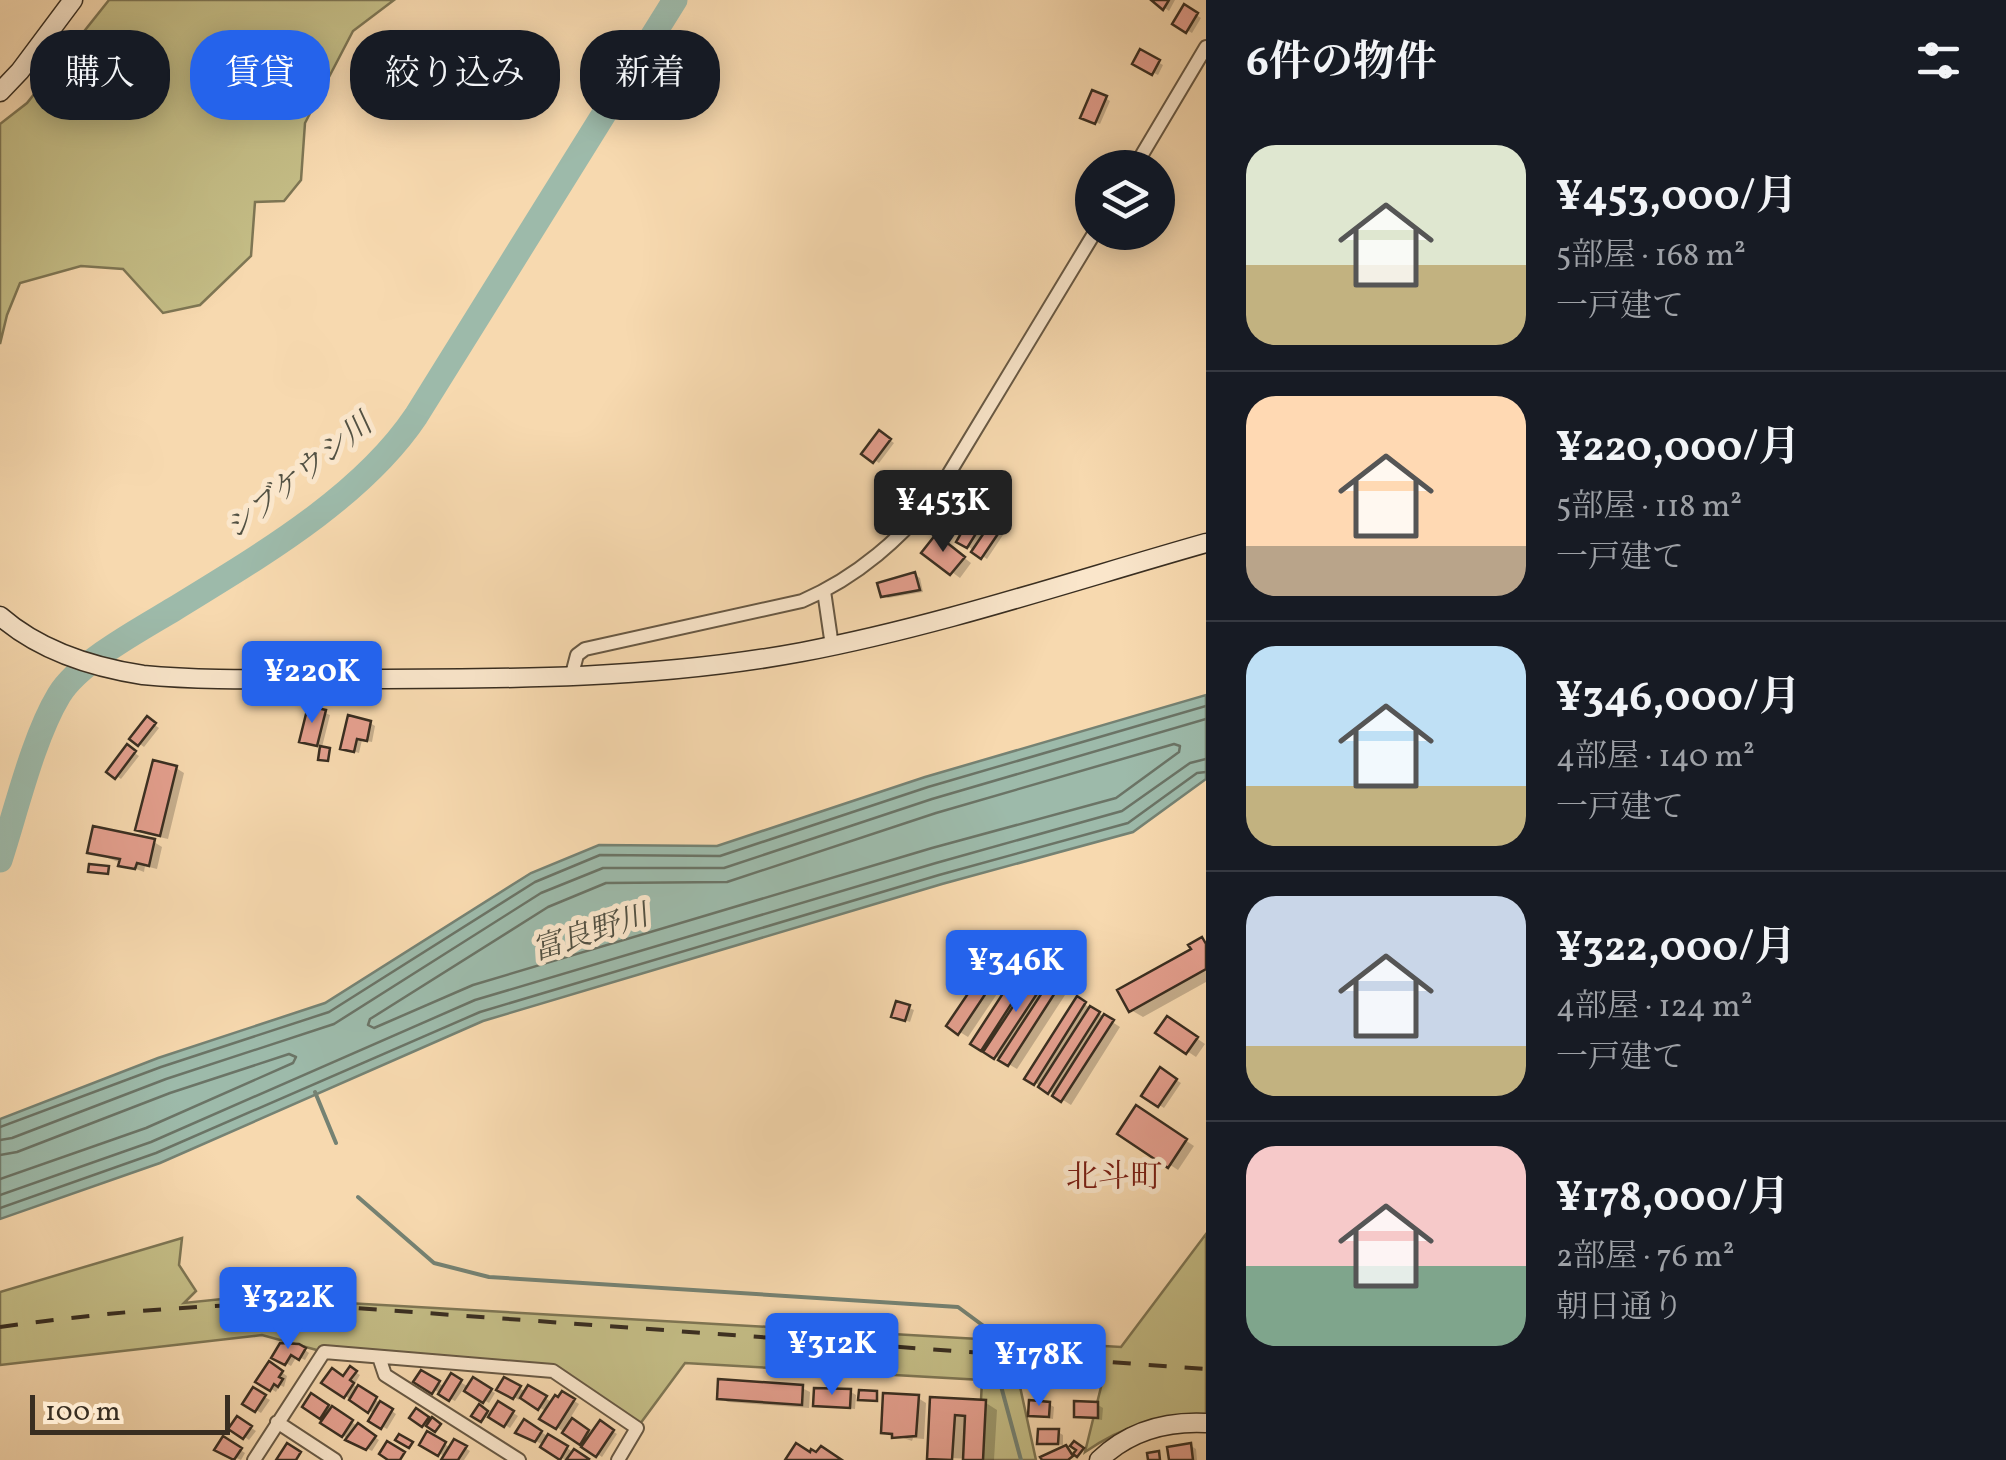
<!DOCTYPE html>
<html lang="ja">
<head>
<meta charset="utf-8">
<style>
	:root { --surface:#171b24; --page:#20242c; --text:#f1f3f6; --muted:#9ea1a6; --line:#363941; --accent:#2563eb }
	body { margin:0; font-family:Vollkorn,"Noto Serif JP",serif; background:var(--page); color:var(--text); height:100vh; display:flex; flex-direction:column; font-size:38px; white-space:nowrap }
	* { box-sizing:border-box; margin:0 }
	p { font-size:32px; color:var(--muted) }
	.icon { flex:none; width:55px; height:55px; fill:none; stroke:currentColor; stroke-width:2; stroke-linecap:round; stroke-linejoin:round }
	.map { position:relative; flex:1; overflow:hidden }
	.details { display:flex; flex-direction:column; background:var(--surface); width:800px }
	.details>* { flex:none }
	.hud { position:absolute; left:30px; top:30px; width:950px; height:90px; display:flex; gap:20px }
	.tools { position:absolute; left:1075px; top:150px; display:grid; gap:20px }
	.tools a { display:grid; place-items:center; width:100px; height:100px; border-radius:50%; background:var(--surface); box-shadow:0 5px 25px #0003; font-size:50px }
	.scale { position:absolute; left:30px; bottom:25px; width:200px; box-sizing:border-box; padding-left:10px; border:5px solid #392e21; border-top:0; font-size:28px; line-height:35px; white-space:nowrap; color:#392e21; -webkit-text-stroke:8px #fae6cb; paint-order:stroke }
	.price { position:absolute; translate:-50% -85px; padding:0 22px; border-radius:10px; background:var(--accent); color:#fff; font-size:32px; line-height:65px; filter:drop-shadow(0 2px 5px #0008) }
	.price::after { content:''; position:absolute; left:50%; top:60px; width:30px; height:22px; margin-left:-15px; background:inherit; clip-path:polygon(0 0,100% 0,50% 100%) }
	.price.selected { background:#222; color:#fff }
	ul { padding:0; list-style:none }
	li { display:flex; align-items:center; gap:30px; height:250px; padding:0 40px }
	li+li { border-top:2px solid var(--line) }
	li span { display:grid; place-items:center; flex:none; width:280px; height:200px; border-radius:30px; color:#555 }
	li>.icon { margin-inline-start:auto }
	span .icon { width:120px; height:120px; fill:#fffc; stroke-width:1 }
	li b { font-size:42px }
	h2 { display:flex; justify-content:space-between; align-items:center; height:120px; padding:0 40px; font-size:42px }
	.tag { padding:0 35px; border-radius:40px; background:var(--surface); box-shadow:0 5px 25px #0003; font-size:35px; line-height:90px }
	.tag.selected { background:var(--accent); color:#fff }
	main { display:flex; flex:1; min-height:0 }
	.map>svg:first-child { display:block }
	.green { fill:#c4bd86; stroke:#7e7654; stroke-width:2.5 }
	.water { fill:#9dbaaa; stroke:#758273; stroke-width:2.5 }
	.shadow { fill:#0003 }
	.lines { fill:none; stroke-linecap:round; stroke-linejoin:round }
	.shore { stroke:#6b7466; stroke-width:2.5 }
	.stream { stroke:#758273; stroke-width:4 }
	.river { stroke:#9dbaaa; stroke-width:25 }
	.building { fill:#e49f8e; stroke:#392e21; stroke-width:2.5 }
	.street-casing { stroke:#685944; stroke-width:16 }
	.secondary-casing { stroke:#392e21; stroke-width:21 }
	.street { stroke:#fae6cb; stroke-width:12 }
	.secondary { stroke:#fae6cb; stroke-width:18 }
	.rail { stroke:#392e21; stroke-width:4; stroke-dasharray:18 18; stroke-linecap:butt }
	.labels { text-anchor:middle; stroke-width:10; stroke-linejoin:round; paint-order:stroke }
	.water-label { font-size:30px; font-style:italic; fill:#525143; stroke:#fae6cb }
	.quarter-label { font-size:32px; fill:#7a1f14; stroke:#fae6cb }
</style>
</head>
<body>
<main>
<div class="map">
<svg width="1206" height="1460" viewBox="0 0 1206 1460">
	<rect width="100%" height="100%" fill="#f7d9af"/>
	<filter id="stains"><feTurbulence type="fractalNoise" baseFrequency=".002" numOctaves="4"/><feColorMatrix values="0 0 0 0 .2 0 0 0 0 .09 0 0 0 0 .02 0 0 0 .5 -.17"/></filter>
	<radialGradient id="worn" r=".72"><stop offset=".6" stop-color="#630" stop-opacity="0"/><stop offset="1" stop-color="#630" stop-opacity=".3"/></radialGradient>
	<path class="green" d="M109,0H394L353,31L305,123L301,180L284,201L255,202L251,256L200,305L163,313L123,269L81,266L20,283L7,315L0,344V124L27,103Z
		M1206,1234V1418C1159,1414 1123,1426 1085,1452L1101,1387L1019,1382L1036,1460H978L982,1380L685,1363L637,1428L553,1371L324,1352L262,1335L0,1365V1292L182,1238L179,1265L196,1291L184,1303L242,1297L1121,1347Z"/>
	<path class="water" d="M1206,695V779L1133,832L942,884L483,1021L160,1163L0,1219V1119L158,1058L325,1003L531,873L599,845L717,846L925,777Z"/>
	<path class="shadow" d="M1154,0H1175L1169,11Z
		M1185,8L1201,18L1192,33L1175,23Z
		M1141,53L1163,65L1158,75L1135,63Z
		M1105,98L1110,101L1100,124L1088,119Z
		M880,433L894,443L879,463L864,453Z
		M979,507L993,515L984,531L987,533L997,519L1009,526L987,559L959,541Z
		M944,542L971,563L960,578L925,552Z
		M915,575L920,578L923,592L888,598L883,595Z
		M325,713L330,715L322,747L307,744Z
		M148,720L159,728L144,747L133,739Z
		M370,723L375,726L372,742L362,740L359,753L343,748Z
		M127,748L139,756L121,779L109,771Z
		M176,768L184,773L168,839L146,834L138,829Z
		M154,842L162,847L157,869L145,866L144,872L90,851Z
		M1202,940L1206,942V982L1143,1017L1131,1010Z
		M1025,964L1067,992L1017,1069L974,1044Z
		M983,976L1001,988L968,1037L950,1026Z
		M1078,1000L1120,1027L1071,1105L1028,1078Z
		M909,1008L914,1010L910,1022L899,1018Z
		M1176,1024L1205,1044L1196,1057L1158,1032Z
		M1160,1070L1181,1083L1164,1108L1144,1095Z
		M1137,1108L1194,1146L1178,1170L1121,1133Z
		M282,1345L305,1350L309,1353L305,1360L297,1356L291,1366L275,1357Z
		M270,1364L287,1376L284,1387L280,1385L276,1392L259,1381Z
		M350,1369L360,1375L354,1385L396,1414L387,1429L371,1420L375,1414L345,1396L344,1379Z
		M422,1373L445,1387L451,1377L469,1387L474,1380L495,1393L489,1403L464,1388L455,1401L417,1381Z
		M505,1380L526,1392L529,1388L553,1403L563,1394L579,1404L569,1420L593,1435L600,1423L617,1434L602,1457L543,1418L547,1412L521,1396L519,1400L500,1389Z
		M802,1388L810,1392L809,1408L728,1402L719,1398Z
		M254,1391L270,1400L261,1413L246,1404Z
		M851,1392L856,1395L855,1409L816,1404Z
		M311,1396L379,1440L372,1451L349,1440L305,1406Z
		M918,1398L926,1403L924,1439L913,1438L912,1441L883,1431Z
		M933,1400L986,1403L997,1410L994,1460L929,1457Z
		M499,1404L518,1416L510,1428L488,1414L483,1421L475,1415L480,1408L492,1416Z
		M1049,1404L1054,1407L1053,1419L1030,1415Z
		M1098,1405L1103,1408L1102,1420L1076,1416Z
		M238,1419L256,1431L249,1440L232,1428Z
		M525,1422L586,1460H565L544,1445L519,1433Z
		M1058,1432L1063,1435V1445L1040,1442Z
		M428,1434L451,1448L455,1442L470,1451L464,1460H444L446,1457L422,1444Z
		M223,1439L245,1453L241,1460L217,1449Z
		M1191,1446L1196,1449L1197,1460H1171Z"/>
	<g class="lines">
		<path class="shore" d="M1174,744L1180,746L1179,752L1116,798L932,848L473,985L374,1028L368,1025L370,1019L548,907L606,883L727,882L936,813Z
			M0,1127L161,1067L329,1012L535,882L600,855L720,856L928,787L1206,706
			M0,1140L12,1138L166,1079L334,1024L541,893L603,868H724L932,799L1206,719
			M0,1155L17,1152L170,1093L289,1054L296,1057L293,1063L146,1128L0,1179
			M0,1195L151,1142L475,1000L936,863L1122,811L1190,763L1206,759
			M0,1208L156,1153L480,1012L939,875L1128,823L1197,773L1206,772"/>
		<path class="stream" d="M315,1092L336,1143
			M358,1197L434,1263L489,1277L958,1307L985,1327L1021,1460"/>
		<path class="river" d="M0,860C16,811 33,738 59,695C79,662 141,629 174,609C258,557 361,498 416,416L675,0"/>
	</g>
	<path class="building" d="M1151,0H1169L1163,10Z
		M1184,4L1198,13L1186,33L1172,24Z
		M1140,49L1160,60L1152,75L1132,64Z
		M1092,90L1107,96L1095,124L1080,118Z
		M879,430L891,439L873,463L861,454Z
		M978,504L990,511L967,548L956,542Z
		M996,515L1006,522L981,559L971,552Z
		M936,534L965,557L950,575L921,553Z
		M915,572L920,590L881,597L877,583Z
		M308,706L326,710L317,746L299,742Z
		M348,715L371,721L367,741L357,739L354,752L340,749Z
		M147,716L156,723L138,746L129,739Z
		M127,744L136,751L115,779L106,772Z
		M320,746L330,748L328,761L318,760Z
		M153,760L177,766L160,836L135,830Z
		M93,826L155,839L149,866L137,863L135,869L118,866L120,859L87,853Z
		M89,864L109,866L108,874L88,872Z
		M1202,937L1206,944V969L1129,1012L1117,990L1191,949L1188,945Z
		M1024,961L1035,967L981,1051L970,1044Z
		M1037,970L1048,977L994,1059L983,1052Z
		M982,973L994,981L958,1035L946,1026Z
		M1051,979L1060,985L1008,1066L998,1060Z
		M1077,996L1086,1002L1034,1085L1024,1079Z
		M896,1001L910,1005L905,1021L891,1017Z
		M1090,1006L1100,1012L1048,1094L1038,1087Z
		M1104,1014L1114,1020L1061,1102L1052,1096Z
		M1167,1016L1198,1037L1186,1054L1155,1033Z
		M1160,1067L1177,1079L1158,1107L1141,1096Z
		M1136,1105L1187,1139L1168,1168L1117,1134Z
		M280,1343L299,1344L306,1348L299,1360L291,1355L285,1365L271,1358Z
		M269,1361L283,1371L279,1377L283,1379L278,1387L274,1384L270,1391L255,1382Z
		M350,1366L357,1371L350,1380L354,1383L344,1398L321,1383L332,1368L343,1376Z
		M421,1370L440,1381L432,1394L413,1382Z
		M451,1373L462,1380L449,1401L438,1394Z
		M473,1377L492,1389L483,1403L464,1391Z
		M504,1377L521,1386L513,1399L496,1390Z
		M718,1379L803,1385L802,1405L717,1399Z
		M358,1385L377,1397L368,1413L349,1400Z
		M528,1385L547,1396L538,1410L520,1398Z
		M253,1387L266,1395L255,1412L242,1404Z
		M814,1388L851,1389L850,1408L813,1406Z
		M859,1390L877,1391V1401L858,1400Z
		M562,1391L575,1399L556,1429L539,1419L555,1395L558,1397Z
		M311,1393L329,1405L320,1419L302,1407Z
		M883,1393L919,1395L916,1436L892,1438V1434L881,1433Z
		M930,1397L986,1400L983,1460H963L965,1416L955,1415L952,1460L927,1459Z
		M1029,1400L1050,1402L1049,1417L1028,1416Z
		M380,1401L393,1409L381,1429L368,1421Z
		M498,1401L514,1411L504,1427L488,1417Z
		M1074,1401L1098,1402V1418L1074,1417Z
		M479,1404L488,1411L481,1422L471,1416Z
		M332,1406L353,1420L342,1437L320,1423Z
		M416,1408L429,1417L422,1427L409,1418Z
		M237,1416L252,1426L243,1439L228,1429Z
		M432,1417L441,1424L435,1432L426,1426Z
		M572,1418L589,1430L580,1445L562,1433Z
		M524,1419L542,1431L535,1442L515,1433Z
		M600,1420L614,1430L596,1457L581,1447Z
		M358,1423L376,1436L366,1450L345,1440Z
		M1038,1429H1059L1058,1444H1037Z
		M427,1431L446,1442L438,1456L419,1445Z
		M399,1434L413,1442L409,1448L395,1440Z
		M548,1434L568,1446L560,1460L540,1447Z
		M223,1436L242,1448L234,1460L214,1450Z
		M454,1439L467,1446L458,1460H441Z
		M387,1441L405,1452L400,1460H388L379,1454Z
		M1074,1441L1084,1448L1077,1457L1073,1454L1076,1450L1070,1446Z
		M287,1443L301,1452L296,1460H276Z
		M796,1443L810,1452L811,1449L816,1452L821,1446L842,1460H785Z
		M1191,1443L1193,1460H1169L1167,1447Z
		M1066,1445L1073,1456L1068,1460H1042L1040,1457Z
		M574,1449L589,1459L588,1460H566Z
		M1159,1451L1160,1460H1148L1147,1453Z"/>
	<g class="lines">
		<defs>
			<path id="street" d="M1134,168L1206,47
				M824,591L832,646
				M571,678L577,655L585,649L802,601C856,578 904,537 939,490L1095,232
				M379,1357L385,1375L519,1460
				M277,1422L335,1460
				M254,1460L324,1352L553,1371L637,1428L618,1460"/>
			<path id="secondary" d="M0,92L20,71L73,0
				M0,616C40,651 91,667 143,675C216,682 290,678 363,679C511,679 657,679 802,652C939,626 1072,581 1206,543
				M1099,1460C1129,1431 1165,1421 1206,1423"/>
		</defs>
		<use href="#street" class="street-casing"/>
		<use href="#secondary" class="secondary-casing"/>
		<use href="#street" class="street"/>
		<use href="#secondary" class="secondary"/>
		<path class="rail" d="M0,1327C100,1313 200,1304 300,1304L1206,1369"/>
	</g>
	<g class="labels">
		<g class="water-label">
			<text transform="translate(298 476) rotate(-39)" y="10">シブケウシ川</text>
			<text transform="translate(590 932) rotate(-18)" y="10">富良野川</text>
		</g>
		<g class="quarter-label">
			<text x="1114" y="1187">北斗町</text>
		</g>
	</g>
	<rect width="100%" height="100%" filter="url(#stains)"/>
	<rect width="100%" height="100%" fill="url(#worn)"/>
</svg>
<div class="tools">
<a><svg class="icon" aria-label="layers" viewBox="0 0 24 24"><path d="M12 4l9 5-9 5-9-5zM3 14l9 5 9-5"/></svg></a>
</div>
<div class="scale">100 m</div>
<b class="price selected" style="left:943px;top:555px">¥453K</b>
<b class="price" style="left:312px;top:726px">¥220K</b>
<b class="price" style="left:1016px;top:1015px">¥346K</b>
<b class="price" style="left:288px;top:1352px">¥322K</b>
<b class="price" style="left:832px;top:1398px">¥312K</b>
<b class="price" style="left:1039px;top:1409px">¥178K</b>
<div class="hud">
<a class="tag">購入</a>
<a class="tag selected">賃貸</a>
<a class="tag">絞り込み</a>
<a class="tag">新着</a>
</div>
</div>
<section class="details">
<h2>6件の物件<svg class="icon" aria-label="filters" viewBox="0 0 24 24"><path d="M4 7h16M4 17h16"/><circle cx="9" cy="7" r="2"/><circle cx="15" cy="17" r="2"/></svg></h2>
<ul>
<li><span style="background:linear-gradient(#dfe7d0 60%,#c2b280 0)"><svg class="icon" aria-label="home" viewBox="0 0 24 24"><path d="M3 11l9-7 9 7M6 9v11h12V9"/></svg></span><div><b>¥453,000/月</b><p>5部屋 · 168 m²</p><p>一戸建て</p></div></li>
<li><span style="background:linear-gradient(#ffd9b3 75%,#b9a48a 0)"><svg class="icon" aria-label="home" viewBox="0 0 24 24"><path d="M3 11l9-7 9 7M6 9v11h12V9"/></svg></span><div><b>¥220,000/月</b><p>5部屋 · 118 m²</p><p>一戸建て</p></div></li>
<li><span style="background:linear-gradient(#bfe0f5 70%,#c2b280 0)"><svg class="icon" aria-label="home" viewBox="0 0 24 24"><path d="M3 11l9-7 9 7M6 9v11h12V9"/></svg></span><div><b>¥346,000/月</b><p>4部屋 · 140 m²</p><p>一戸建て</p></div></li>
<li><span style="background:linear-gradient(#c9d6e8 75%,#c2b280 0)"><svg class="icon" aria-label="home" viewBox="0 0 24 24"><path d="M3 11l9-7 9 7M6 9v11h12V9"/></svg></span><div><b>¥322,000/月</b><p>4部屋 · 124 m²</p><p>一戸建て</p></div></li>
<li><span style="background:linear-gradient(#f6c9c9 60%,#7fa58c 0)"><svg class="icon" aria-label="home" viewBox="0 0 24 24"><path d="M3 11l9-7 9 7M6 9v11h12V9"/></svg></span><div><b>¥178,000/月</b><p>2部屋 · 76 m²</p><p>朝日通り</p></div></li>
</ul>
</section>
</main>
</body>
</html>
